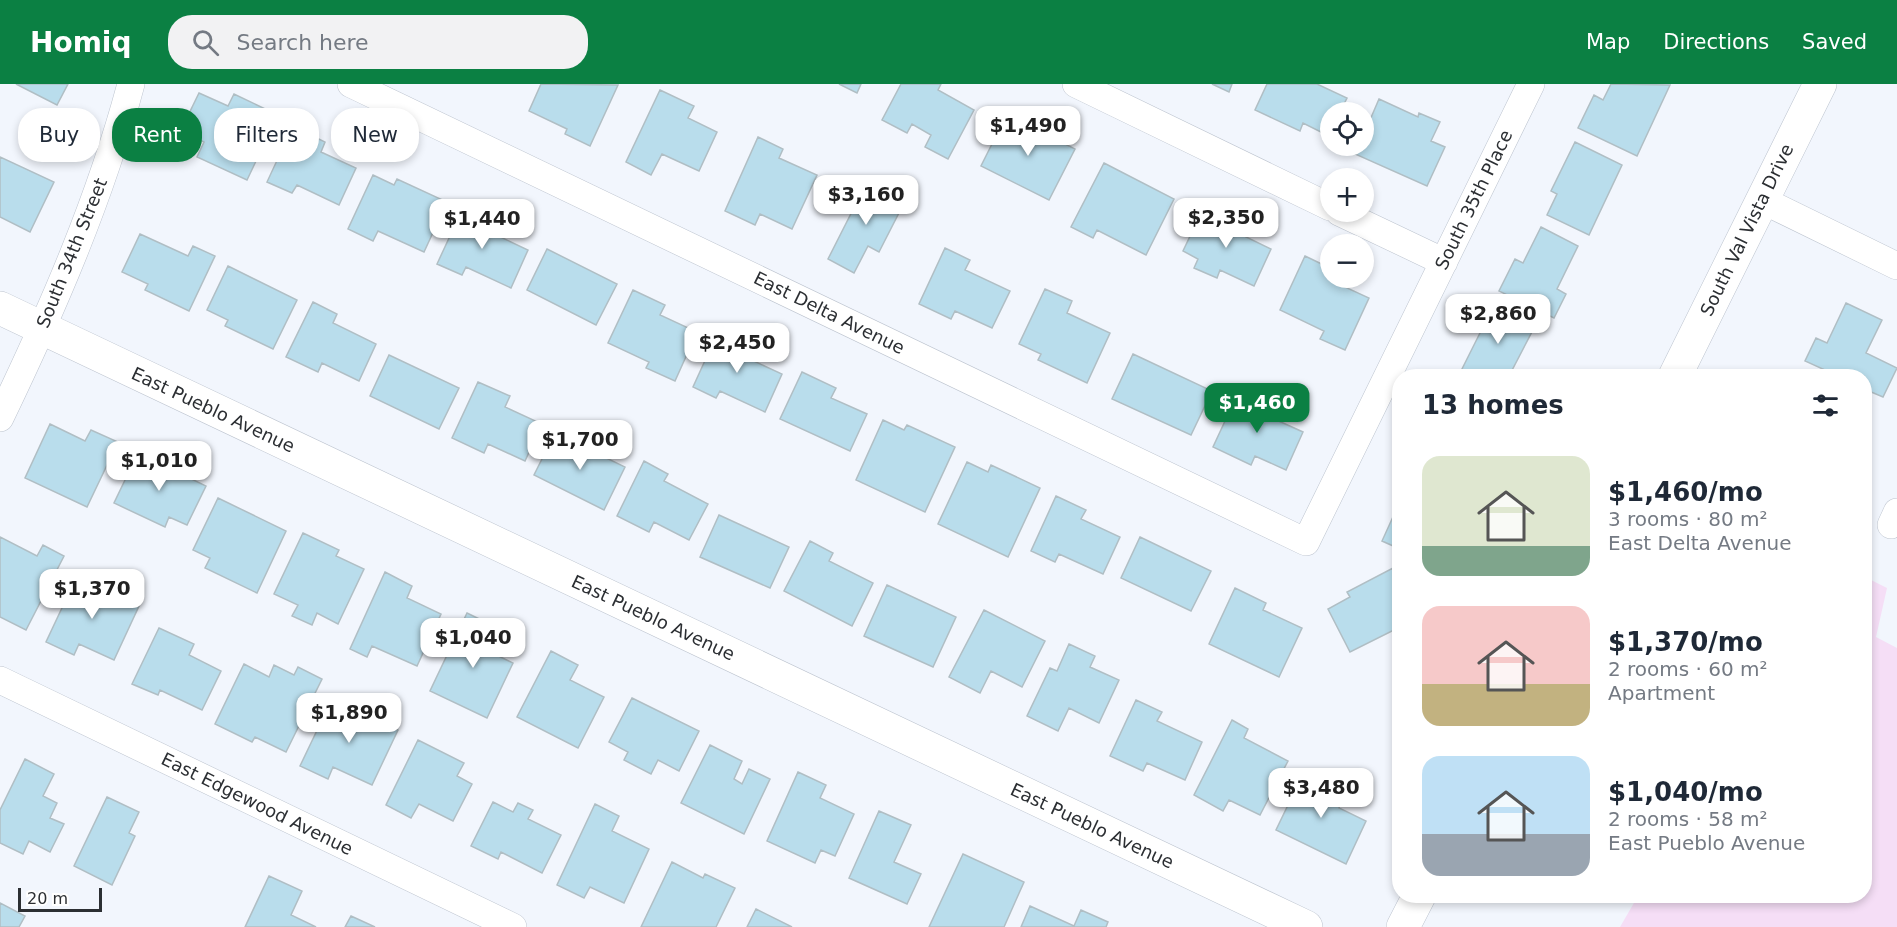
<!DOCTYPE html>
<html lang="en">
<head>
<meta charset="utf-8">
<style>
	:root { --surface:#fff; --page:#f2f2f3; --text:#1f2937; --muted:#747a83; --accent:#0b8043 }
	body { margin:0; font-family:"DejaVu Sans",sans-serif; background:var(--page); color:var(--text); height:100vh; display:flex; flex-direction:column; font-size:22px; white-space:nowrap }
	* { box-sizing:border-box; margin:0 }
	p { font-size:20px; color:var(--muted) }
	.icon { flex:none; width:33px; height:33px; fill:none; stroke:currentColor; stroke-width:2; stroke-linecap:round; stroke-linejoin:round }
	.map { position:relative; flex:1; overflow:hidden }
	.sheet { position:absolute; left:1392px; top:285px; width:480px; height:534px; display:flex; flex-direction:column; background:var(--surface); border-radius:24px; box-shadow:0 3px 9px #0003 }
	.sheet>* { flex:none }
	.top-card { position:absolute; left:18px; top:24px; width:570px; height:54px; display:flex; gap:12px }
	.controls { position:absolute; left:1320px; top:18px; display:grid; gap:12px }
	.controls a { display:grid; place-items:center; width:54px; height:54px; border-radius:50%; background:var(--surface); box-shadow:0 3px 9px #0003; font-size:30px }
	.scale { position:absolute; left:18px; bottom:15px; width:84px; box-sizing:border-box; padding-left:6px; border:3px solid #2c2f33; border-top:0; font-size:16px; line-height:21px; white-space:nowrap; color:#2c2f33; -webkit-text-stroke:4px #fff; paint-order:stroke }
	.price { position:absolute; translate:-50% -51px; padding:0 14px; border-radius:12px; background:#fff; color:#222; font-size:20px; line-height:39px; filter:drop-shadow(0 2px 3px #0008) }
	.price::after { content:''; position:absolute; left:50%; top:36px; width:18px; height:14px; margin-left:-9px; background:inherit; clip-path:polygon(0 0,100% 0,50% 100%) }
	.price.current { background:var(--accent); color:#fff }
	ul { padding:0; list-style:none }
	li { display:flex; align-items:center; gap:18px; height:150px; padding:0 30px }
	li span { display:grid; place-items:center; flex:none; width:168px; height:120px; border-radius:18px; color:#555 }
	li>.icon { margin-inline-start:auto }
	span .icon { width:72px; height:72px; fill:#fffc; stroke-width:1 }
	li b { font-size:26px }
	h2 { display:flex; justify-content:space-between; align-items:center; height:72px; padding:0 30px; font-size:26px }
	.tag { padding:0 21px; border-radius:24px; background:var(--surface); box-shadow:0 3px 9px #0003; font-size:21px; line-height:54px }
	.tag.current { background:var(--accent); color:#fff }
	header { display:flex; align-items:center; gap:36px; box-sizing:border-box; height:84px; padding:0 30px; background:var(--accent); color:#fff }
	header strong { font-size:28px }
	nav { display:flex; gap:33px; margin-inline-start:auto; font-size:21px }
	.search { width:420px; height:54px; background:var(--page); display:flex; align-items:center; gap:15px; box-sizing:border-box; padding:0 21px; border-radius:24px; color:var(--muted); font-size:22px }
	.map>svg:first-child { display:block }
	.green { fill:#f5def6 }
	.building { fill:#b9ddec; stroke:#b0bec4; stroke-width:1.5 }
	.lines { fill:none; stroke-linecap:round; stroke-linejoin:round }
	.minor-casing { stroke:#bdc4cf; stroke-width:28 }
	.tertiary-casing { stroke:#bdc4cf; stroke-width:34 }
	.secondary-casing { stroke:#bdc4cf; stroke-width:34 }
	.minor { stroke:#fff; stroke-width:27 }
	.tertiary { stroke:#fff; stroke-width:33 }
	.secondary { stroke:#fff; stroke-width:33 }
	.labels { text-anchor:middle; stroke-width:5; stroke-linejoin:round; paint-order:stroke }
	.street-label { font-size:18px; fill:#2c2f33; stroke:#fff }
</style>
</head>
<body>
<header>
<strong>Homiq</strong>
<div class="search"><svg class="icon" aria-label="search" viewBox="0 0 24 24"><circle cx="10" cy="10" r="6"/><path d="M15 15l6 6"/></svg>Search here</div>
<nav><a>Map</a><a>Directions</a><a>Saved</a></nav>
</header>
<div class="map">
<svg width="1897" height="843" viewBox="0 0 1897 843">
	<rect width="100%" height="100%" fill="#f2f6fd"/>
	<path class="green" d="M1865,493L1887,504L1876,553L1897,564V843H1620L1638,812H1864Z"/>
	<path class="building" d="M16,0H68L57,21Z
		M541,0L618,1L590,62L565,50L567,45L529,27Z
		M839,0H861L857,9Z
		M901,0H941L938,6L974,26L948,75L925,63L931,51L912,40L907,49L882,36Z
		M1212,0H1232L1229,8Z
		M1267,0H1317L1347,14L1340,28H1330L1329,52L1303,39L1300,47L1255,26Z
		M1611,0L1670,1L1637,72L1578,44L1594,11L1603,16Z
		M660,6L694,22L688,34L717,48L699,87L662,70L651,91L626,78Z
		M199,9L228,22L234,10L278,31L247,96L197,73L204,58L181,46Z
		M1379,15L1418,33L1419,29L1440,38L1431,57L1445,63L1427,102L1355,70L1359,62H1364V50Z
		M1007,30L1075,65L1049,116L981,82Z
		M293,42L325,58L321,68L356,84L339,121L297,101L292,109L267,98Z
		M758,53L783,65L779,74L817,91L792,145L760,130L755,141L725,127Z
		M1575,58L1622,81L1589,151L1547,131L1557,110L1551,107Z
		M0,73L54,98L30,148L0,133Z
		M1104,79L1174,115L1146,171L1097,146L1093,154L1071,143Z
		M373,91L394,101L397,95L447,118L424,168L378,147L373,157L348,145Z
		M867,98L905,117L879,168L868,162L854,189L828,175Z
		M463,124L496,139L492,149L528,166L511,204L466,183L462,191L437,180Z
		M1203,125L1250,146L1246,153L1271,165L1254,202L1220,186L1217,194L1194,184L1198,175L1183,167Z
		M1541,143L1578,162L1557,205L1566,210L1554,234L1499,207L1515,175L1523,179Z
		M140,150L188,172L193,162L215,172L189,227L145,206L148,200L122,188Z
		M945,164L970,176L965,186L1010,207L992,244L955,227L951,235L919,220Z
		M547,165L617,200L596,241L527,206Z
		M1305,172L1330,184V194H1336L1334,198L1369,214L1345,266L1320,255L1324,247L1280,226Z
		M228,182L297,216L273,265L225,242L228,236L207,226Z
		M1045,205L1072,217L1067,229L1110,249L1087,299L1038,276L1041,270L1019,260Z
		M633,206L665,221L660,231L697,248L675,297L646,284L649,278L608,259Z
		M313,218L337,230L333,239L376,260L359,297L322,279L318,288L286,273Z
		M1846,219L1882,236L1866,269L1897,284L1883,313L1864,305V292H1838L1805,277L1816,254L1827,259Z
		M1494,221L1535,242L1509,292H1463L1459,291Z
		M718,248L750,262L745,273L782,290L765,328L720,307L716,314L693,303Z
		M1133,270L1212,307L1191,351L1112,315Z
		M389,271L459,304L439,345L370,312Z
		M802,288L836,304L831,314L867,330L850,367L780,335Z
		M478,298L510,312L505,323L542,340L525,377L488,360L484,369L452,354Z
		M1239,307L1266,319L1261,329L1303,348L1286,386L1255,372L1251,381L1213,363Z
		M883,336L904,346L907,341L955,363L925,428L856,396Z
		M50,340L85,357L91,346L118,358L87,423L25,394Z
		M555,349L625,383L604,426L534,391Z
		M138,369L206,402L187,441L169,433L165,443L114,419Z
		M644,377L668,390L664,397L708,420L689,456L654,438L649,448L617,432Z
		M967,378L988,388L991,381L1040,404L1008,473L938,440Z
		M1056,412L1086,426L1081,435L1120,453L1103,490L1059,470L1055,478L1031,467Z
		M218,414L286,447L257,509L205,484L210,474L193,466Z
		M1397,424L1400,425V465L1382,457Z
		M719,431L789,463L770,504L700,473Z
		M303,449L339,466L336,472L364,485L338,540L317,529L312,541L292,532L298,521L274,510Z
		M0,453L37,472L43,461L64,472L26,546L0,533Z
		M1140,453L1211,487L1191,527L1121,494Z
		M810,457L833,469L829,477L873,499L852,542L784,507Z
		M1393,484L1400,496V543L1350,568L1328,525L1350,513L1347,508Z
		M385,488L412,502L407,514L441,530L417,582L372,562L367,573L350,565Z
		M77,492L139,522L114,576L79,560L74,571L46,558Z
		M887,501L956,533L933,583L864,552Z
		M1235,504L1266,519L1263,526L1302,544L1279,593L1209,560Z
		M984,526L1045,557L1022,603L991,587L980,609L949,593Z
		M467,529L498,544L488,567L513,579L487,634L430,607Z
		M159,544L194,560L189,571L221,587L202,626L160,606L158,611L132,600Z
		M1069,560L1095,572L1090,583L1119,596L1099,639L1069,624L1058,647L1027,632L1050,584L1057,587Z
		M551,567L578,581L570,596L604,613L578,664L517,633Z
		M244,580L269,593L274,581L294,591L298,583L322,595L286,668L255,653L252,658L215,640Z
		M632,614L699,647L679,687L658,676L651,690L624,676L628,668L609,658Z
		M332,615L398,646L372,701L333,683L328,695L300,682Z
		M1136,616L1162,628L1157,637L1202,658L1185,696L1147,679L1143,687L1110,672Z
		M1232,636L1248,645L1244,654L1288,677L1260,731L1229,716L1223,727L1194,711Z
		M418,656L464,679L457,692L472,700L453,737L419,720L411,734L386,721Z
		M710,661L742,677L734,695L742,700L749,685L770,695L744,750L681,719Z
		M25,675L54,690L43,712L57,719L50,734L64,740L50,768L29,757L23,770L0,759V726Z
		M798,688L826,701L820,714L854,730L835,772L821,766L815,779L767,757Z
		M1304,688L1346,708L1339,724L1366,737L1346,780L1276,746Z
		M107,713L139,728L129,749L135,752L112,801L74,782Z
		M493,718L513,728L518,719L533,726L528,735L561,751L542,789L501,768L498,775L471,762Z
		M595,720L619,732L612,747L649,765L624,819L590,803L584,814L557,801Z
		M879,727L911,741L894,778L921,790L907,820L849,794Z
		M963,770L1024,798L1004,843H929Z
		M672,778L703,794L705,790L735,804L716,843H641Z
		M269,792L302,807L291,831L316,843H245Z
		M0,819L25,832L19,843H0Z
		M1030,822L1074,842L1081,826L1108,838L1106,843H1021Z
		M756,825L792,843H747Z
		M351,832L375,843H345Z"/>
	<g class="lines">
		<defs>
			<path id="minor" d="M351,0L1306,458L1531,0
				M1076,0L1330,123
				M1762,116L1897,182
				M1339,128L1444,178
				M0,334C52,226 100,116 131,0
				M1891,441L1897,428
				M0,596L513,843"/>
			<path id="tertiary" d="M0,224L1306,843"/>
			<path id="secondary" d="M1675,292L1820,0
				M1403,843L1419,812"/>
		</defs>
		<use href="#minor" class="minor-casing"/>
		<use href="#tertiary" class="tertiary-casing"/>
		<use href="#secondary" class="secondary-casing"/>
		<use href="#minor" class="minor"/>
		<use href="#tertiary" class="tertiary"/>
		<use href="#secondary" class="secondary"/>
	</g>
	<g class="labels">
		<g class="street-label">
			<text transform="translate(1474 116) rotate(-64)" y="6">South 35th Place</text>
			<text transform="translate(1747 146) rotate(-64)" y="6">South Val Vista Drive</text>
			<text transform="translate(72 169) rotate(-68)" y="6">South 34th Street</text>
			<text transform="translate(829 229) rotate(26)" y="6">East Delta Avenue</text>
			<text transform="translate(213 326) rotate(25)" y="6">East Pueblo Avenue</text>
			<text transform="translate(653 534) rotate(25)" y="6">East Pueblo Avenue</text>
			<text transform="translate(257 720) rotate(26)" y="6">East Edgewood Avenue</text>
			<text transform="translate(1092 742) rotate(25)" y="6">East Pueblo Avenue</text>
		</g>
	</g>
</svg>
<div class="controls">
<a><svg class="icon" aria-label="locate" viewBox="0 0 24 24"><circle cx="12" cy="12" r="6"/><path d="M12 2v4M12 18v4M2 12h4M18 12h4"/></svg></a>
<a>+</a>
<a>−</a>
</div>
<div class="scale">20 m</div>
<b class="price" style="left:1028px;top:73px">$1,490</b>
<b class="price" style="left:866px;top:142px">$3,160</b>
<b class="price" style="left:1226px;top:165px">$2,350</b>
<b class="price" style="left:482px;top:166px">$1,440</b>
<b class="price" style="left:1498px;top:261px">$2,860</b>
<b class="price" style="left:737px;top:290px">$2,450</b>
<b class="price current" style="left:1257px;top:350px">$1,460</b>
<b class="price" style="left:580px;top:387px">$1,700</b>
<b class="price" style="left:159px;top:408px">$1,010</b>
<b class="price" style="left:92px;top:536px">$1,370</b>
<b class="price" style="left:473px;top:585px">$1,040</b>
<b class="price" style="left:349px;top:660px">$1,890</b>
<b class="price" style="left:1321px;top:735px">$3,480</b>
<div class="top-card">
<a class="tag">Buy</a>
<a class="tag current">Rent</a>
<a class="tag">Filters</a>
<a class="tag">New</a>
</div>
<section class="sheet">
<h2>13 homes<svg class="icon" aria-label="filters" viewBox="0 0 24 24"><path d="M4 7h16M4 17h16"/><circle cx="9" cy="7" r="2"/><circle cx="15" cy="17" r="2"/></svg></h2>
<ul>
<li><span style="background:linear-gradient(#dfe7d0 75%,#7fa58c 0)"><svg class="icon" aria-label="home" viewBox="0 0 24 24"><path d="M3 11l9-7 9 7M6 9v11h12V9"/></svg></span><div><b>$1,460/mo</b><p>3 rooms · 80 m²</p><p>East Delta Avenue</p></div></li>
<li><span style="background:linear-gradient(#f6c9c9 65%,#c2b280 0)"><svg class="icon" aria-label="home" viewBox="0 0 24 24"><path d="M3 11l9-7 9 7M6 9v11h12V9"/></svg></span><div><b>$1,370/mo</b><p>2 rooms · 60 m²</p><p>Apartment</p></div></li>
<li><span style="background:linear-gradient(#bfe0f5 65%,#9aa5b1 0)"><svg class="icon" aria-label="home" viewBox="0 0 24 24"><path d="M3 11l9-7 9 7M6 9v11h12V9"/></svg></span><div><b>$1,040/mo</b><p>2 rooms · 58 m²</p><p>East Pueblo Avenue</p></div></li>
</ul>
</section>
</div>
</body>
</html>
